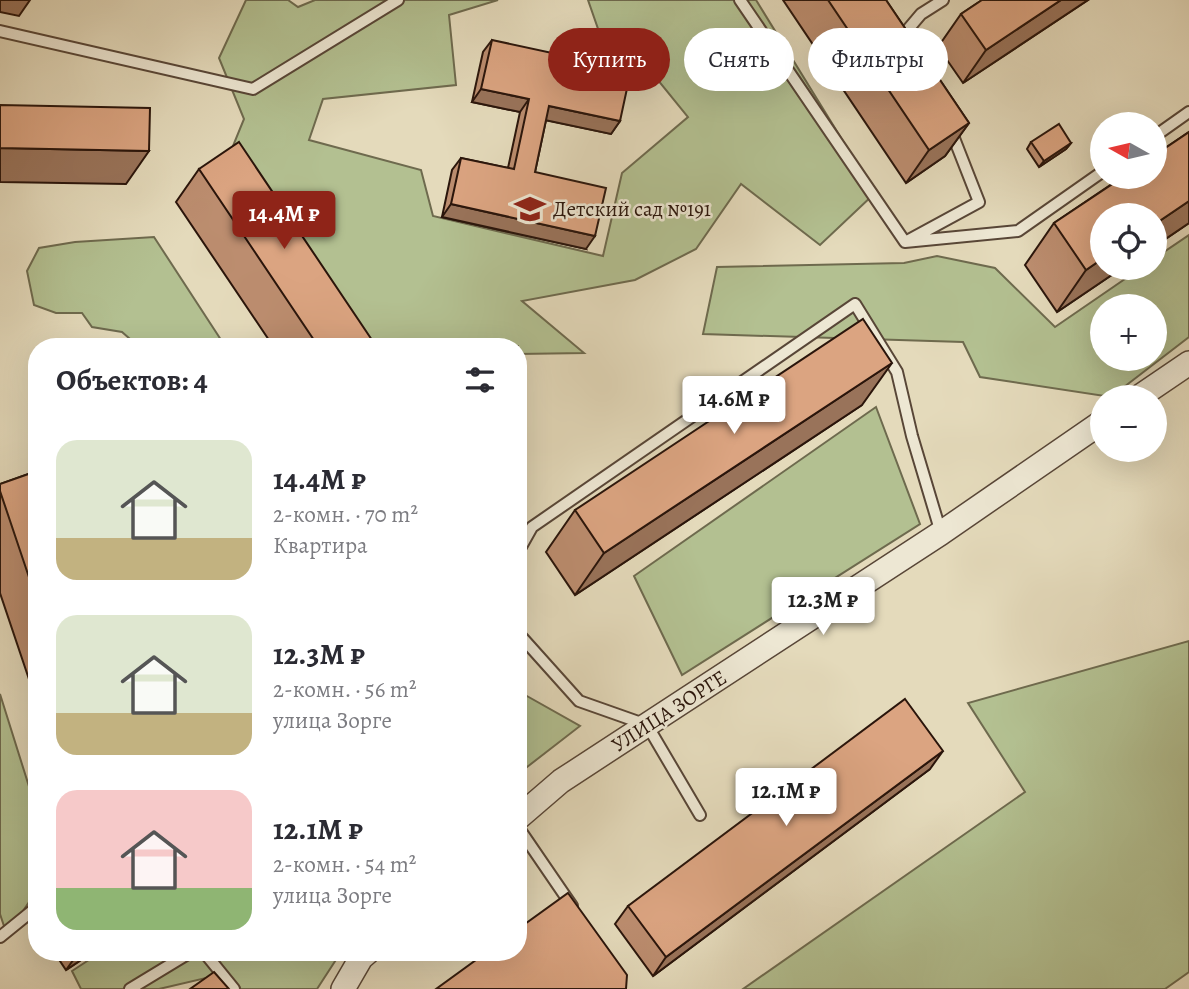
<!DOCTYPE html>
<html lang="ru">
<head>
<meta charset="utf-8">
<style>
	:root { --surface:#fff; --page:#f2f2f3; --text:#2b2b33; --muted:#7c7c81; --accent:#8f2418 }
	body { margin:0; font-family:Alegreya,serif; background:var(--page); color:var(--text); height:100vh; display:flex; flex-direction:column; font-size:26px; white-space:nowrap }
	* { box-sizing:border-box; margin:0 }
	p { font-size:23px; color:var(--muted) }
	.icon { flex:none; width:38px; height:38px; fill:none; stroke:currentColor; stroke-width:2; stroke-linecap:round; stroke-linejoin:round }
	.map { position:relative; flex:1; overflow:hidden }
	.details { position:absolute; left:28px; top:338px; width:499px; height:623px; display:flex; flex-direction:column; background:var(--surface); border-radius:28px; box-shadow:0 7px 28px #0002 }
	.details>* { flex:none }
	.hud { position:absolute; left:548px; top:28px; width:536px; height:63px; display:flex; gap:14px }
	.needle { width:46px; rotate:278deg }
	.buttons { position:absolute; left:1090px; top:112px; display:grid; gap:14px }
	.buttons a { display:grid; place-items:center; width:77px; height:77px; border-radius:50%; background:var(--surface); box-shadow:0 7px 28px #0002; font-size:35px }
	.price { position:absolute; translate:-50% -60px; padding:0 16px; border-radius:7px; background:#fff; color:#222; font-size:23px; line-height:46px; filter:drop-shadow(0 2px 4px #0008) }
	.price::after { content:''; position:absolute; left:50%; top:42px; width:21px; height:16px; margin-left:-10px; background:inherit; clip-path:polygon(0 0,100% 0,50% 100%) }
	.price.current { background:var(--accent); color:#fff }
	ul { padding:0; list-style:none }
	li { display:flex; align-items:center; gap:21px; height:175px; padding:0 28px }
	li span { display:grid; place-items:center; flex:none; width:196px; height:140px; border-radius:21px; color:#555 }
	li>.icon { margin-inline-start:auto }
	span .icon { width:84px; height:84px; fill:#fffc; stroke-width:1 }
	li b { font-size:30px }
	h2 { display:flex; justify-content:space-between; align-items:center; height:84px; padding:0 28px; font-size:30px }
	.pill { padding:0 24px; border-radius:32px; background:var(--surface); box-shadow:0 7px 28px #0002; font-size:24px; line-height:63px }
	.pill.current { background:var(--accent); color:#fff }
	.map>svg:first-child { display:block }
	.green { fill:#b3c091; stroke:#6e6a4e; stroke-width:2; fill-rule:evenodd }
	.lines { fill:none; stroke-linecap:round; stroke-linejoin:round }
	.lane-casing { stroke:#584637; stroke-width:14 }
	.street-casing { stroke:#584637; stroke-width:26 }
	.lane { stroke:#ede7d3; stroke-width:10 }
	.street { stroke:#ede7d3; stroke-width:23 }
	.wall { fill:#bc8d6f; stroke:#2a150b; stroke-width:2 }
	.shaded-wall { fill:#99735a; stroke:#2a150b; stroke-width:2 }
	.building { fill:#dba481; stroke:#2a150b; stroke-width:2 }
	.labels { text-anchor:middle; stroke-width:5; stroke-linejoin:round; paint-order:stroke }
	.poi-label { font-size:21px; fill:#2a150b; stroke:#ede7d3; text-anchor:start }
	.street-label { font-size:21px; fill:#2a150b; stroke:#ede7d3 }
</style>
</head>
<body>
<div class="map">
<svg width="1189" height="989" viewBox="0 0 1189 989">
	<rect width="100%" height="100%" fill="#e4dabb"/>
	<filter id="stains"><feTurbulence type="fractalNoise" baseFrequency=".00286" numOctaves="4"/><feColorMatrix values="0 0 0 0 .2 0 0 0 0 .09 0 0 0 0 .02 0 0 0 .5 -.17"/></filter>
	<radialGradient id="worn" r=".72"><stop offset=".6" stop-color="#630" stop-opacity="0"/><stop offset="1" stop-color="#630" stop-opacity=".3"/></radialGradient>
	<path class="green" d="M246,0H288L298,7L315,0H498L449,15L456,85L323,99L309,140L421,170L433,216L603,256L622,173L688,117L649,69L603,43L588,0H756L875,193L820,245L741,184L696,249L635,280L522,301L584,353L518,354V346H355L226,163L244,119L219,58Z
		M1189,235V337L1111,397L980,377L963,342L703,334L717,267L904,263L937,256L995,268L1055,327L1141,268H1155V258ZM1102,306H1155V359H1102Z
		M154,237L225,346H138L122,332L92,327L82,313H56L34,305L27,271L39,248L75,242Z
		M876,407L920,524L682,675L634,576Z
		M1189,641V972L1165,989H743L1025,792L968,703Z
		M518,691L580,726L518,774Z
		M0,694L37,812V890L7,935L0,914Z
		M101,952H341L317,989H222L210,977L159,989H81L72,971Z"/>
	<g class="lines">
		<defs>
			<path id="lane" d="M740,0L905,242L1018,231L1102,172
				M0,31L253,89L398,0
				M899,40L921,14L943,0
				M1155,136L1189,112
				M909,240L979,202L950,128
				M518,552L532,527L855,304L897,372L912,436L941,533
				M518,633L579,701L647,725L700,815
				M518,827L572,906
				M0,937L37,907
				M204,952L234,989
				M130,989L191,952"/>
			<path id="street" d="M1139,397L1189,363
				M518,818L561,781L941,533L1102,422
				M343,989L361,958L368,952"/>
		</defs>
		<use href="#lane" class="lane-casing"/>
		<use href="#street" class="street-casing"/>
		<use href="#lane" class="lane"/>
		<use href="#street" class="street"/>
	</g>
	<path class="wall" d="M783,0H886L969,123L945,156L906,183Z
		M982,0H1088L963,83L938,47L961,14Z
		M492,40L620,121L611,134L546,120L535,172L586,249L442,217L452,170L461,158L508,168L520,112L472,102L483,52Z
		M1189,132V223L1155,246L1102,268H1122L1057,312L1025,265L1054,223Z
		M1031,142L1071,143L1066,149L1039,167L1027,149Z
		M199,169L376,346H273L176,202Z
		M862,405L575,595L546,552L575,510Z
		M37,471V703L0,593V484Z
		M930,769L653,976L615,924L628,906Z
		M54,952H93L66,970Z"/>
	<path class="shaded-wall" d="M0,0H30L19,16L0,12Z
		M1061,0H1088L963,83L986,50Z
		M481,89L529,99L520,112L472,102Z
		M549,106L620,121L611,134L540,119Z
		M969,123L945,156L906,183L929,150Z
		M1071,143L1066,149L1039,167L1044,161Z
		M0,148L149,151L126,184L0,182Z
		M1189,201V223L1155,246V224Z
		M451,204L595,236L586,249L442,217Z
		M1102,259V268H1122L1057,312L1086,270Z
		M892,363L862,405L575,595L604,553Z
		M943,751L930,769L653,976L666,957Z
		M79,952H93L66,970Z"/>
	<path class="building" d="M828,0H886L969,123L929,150Z
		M982,0H1061L986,50L961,14Z
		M492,40L631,70L620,121L549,106L535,172L606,188L595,236L451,204L461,158L514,169L529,99L481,89Z
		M0,105L150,108L149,151L0,148Z
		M1059,124L1071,143L1044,161L1031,142Z
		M1189,132V201L1155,224V215H1102V259L1086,270L1054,223L1123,177H1155V155Z
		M239,142L376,346H318L199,169Z
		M863,319L892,363L604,553L575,510Z
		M37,471V601L0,491V484Z
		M905,699L943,751L666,957L628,906Z
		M568,893L627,975L626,989H436L487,952H518V929Z
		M214,972L229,989H190Z"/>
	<defs>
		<symbol id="school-bare" viewBox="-9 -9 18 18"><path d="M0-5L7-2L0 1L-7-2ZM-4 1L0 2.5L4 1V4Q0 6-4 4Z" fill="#8f2418" stroke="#ede7d3" stroke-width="2.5" paint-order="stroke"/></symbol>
	</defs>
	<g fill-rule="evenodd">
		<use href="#school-bare" x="508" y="187" width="44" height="44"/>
	</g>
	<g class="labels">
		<g class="poi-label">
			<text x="553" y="216">Детский сад №191</text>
		</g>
		<g class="street-label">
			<text transform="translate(669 711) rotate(-33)" y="7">УЛИЦА ЗОРГЕ</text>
		</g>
	</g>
	<rect width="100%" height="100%" filter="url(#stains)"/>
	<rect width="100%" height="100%" fill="url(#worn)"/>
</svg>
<div class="buttons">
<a><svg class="needle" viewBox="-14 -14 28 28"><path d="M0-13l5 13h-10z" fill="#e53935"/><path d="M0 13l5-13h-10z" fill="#7c7c81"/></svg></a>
<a><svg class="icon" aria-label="locate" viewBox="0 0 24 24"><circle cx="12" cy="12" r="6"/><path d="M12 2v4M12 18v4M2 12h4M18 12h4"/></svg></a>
<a>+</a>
<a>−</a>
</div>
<b class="price current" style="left:284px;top:251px">14.4M ₽</b>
<b class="price" style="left:734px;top:436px">14.6M ₽</b>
<b class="price" style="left:823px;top:637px">12.3M ₽</b>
<b class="price" style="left:786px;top:828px">12.1M ₽</b>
<div class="hud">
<a class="pill current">Купить</a>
<a class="pill">Снять</a>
<a class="pill">Фильтры</a>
</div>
<section class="details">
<h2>Объектов: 4<svg class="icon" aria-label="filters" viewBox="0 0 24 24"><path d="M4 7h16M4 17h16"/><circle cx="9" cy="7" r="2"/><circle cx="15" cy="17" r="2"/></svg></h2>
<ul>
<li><span style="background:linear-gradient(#dfe7d0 70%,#c2b280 0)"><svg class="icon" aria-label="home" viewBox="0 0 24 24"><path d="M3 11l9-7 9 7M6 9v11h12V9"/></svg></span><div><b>14.4M ₽</b><p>2-комн. · 70 m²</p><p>Квартира</p></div></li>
<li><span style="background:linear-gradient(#dfe7d0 70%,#c2b280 0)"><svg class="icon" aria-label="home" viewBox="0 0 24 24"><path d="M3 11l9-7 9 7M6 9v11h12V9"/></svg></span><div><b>12.3M ₽</b><p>2-комн. · 56 m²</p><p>улица Зорге</p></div></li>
<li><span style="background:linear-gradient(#f6c9c9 70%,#8fb573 0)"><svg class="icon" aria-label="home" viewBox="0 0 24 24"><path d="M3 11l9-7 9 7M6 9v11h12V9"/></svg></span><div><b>12.1M ₽</b><p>2-комн. · 54 m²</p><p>улица Зорге</p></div></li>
</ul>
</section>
</div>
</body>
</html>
